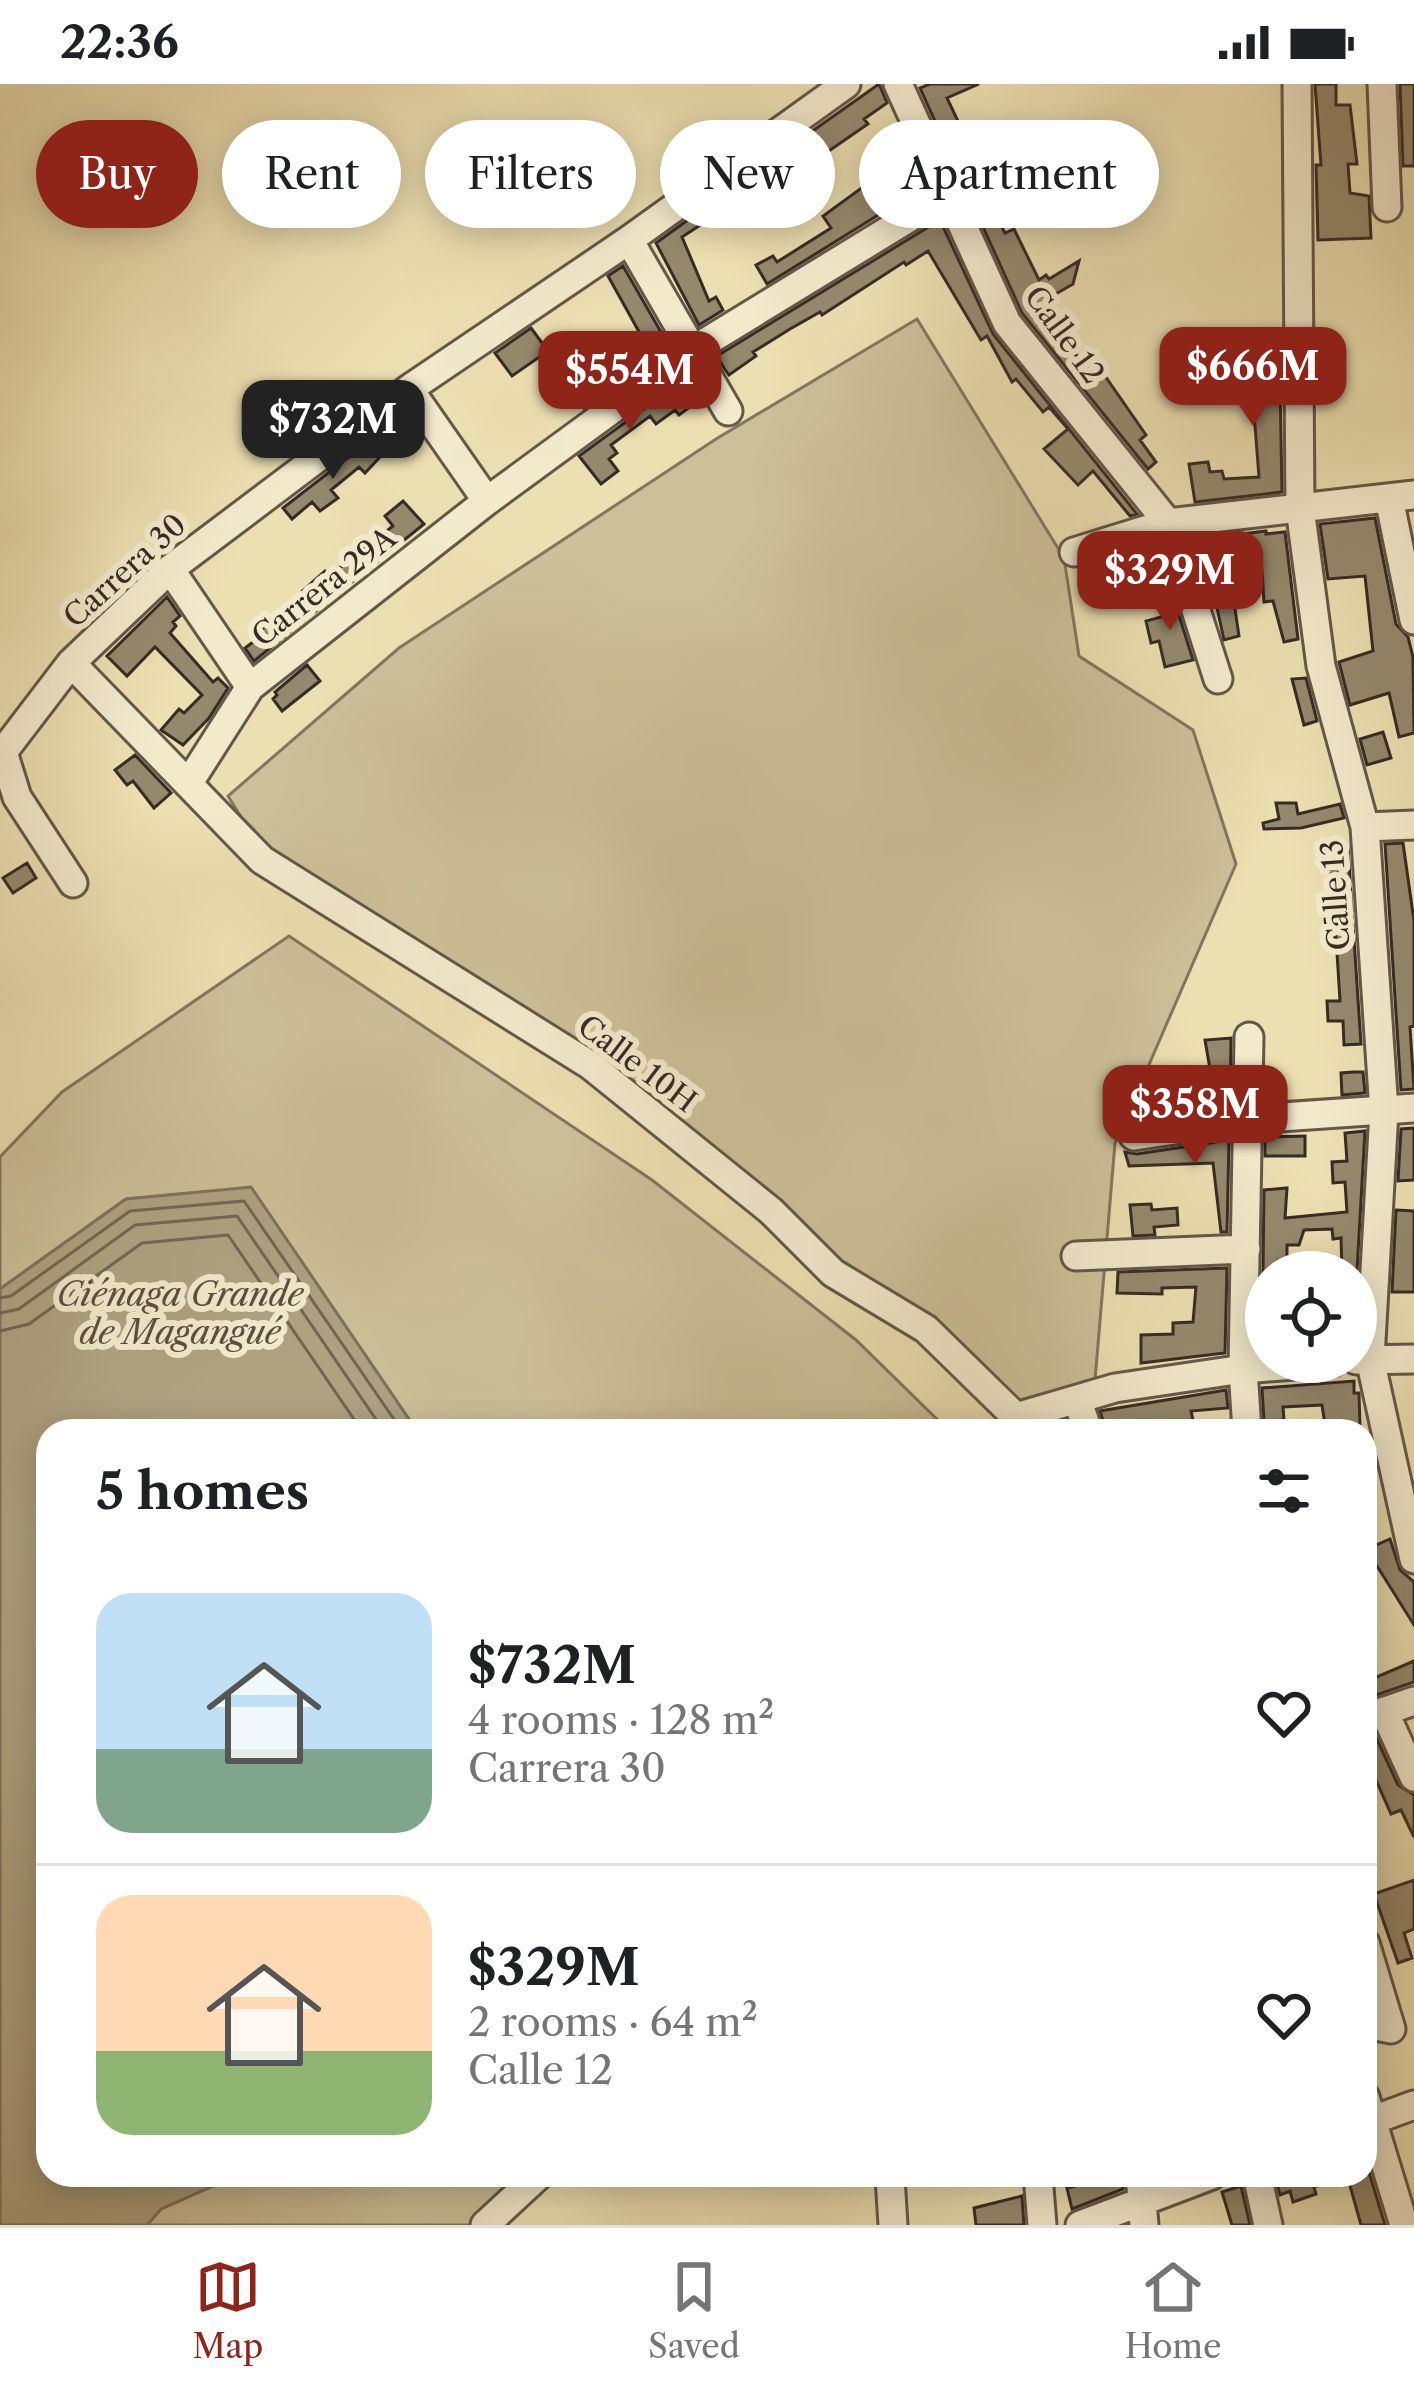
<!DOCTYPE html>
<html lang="en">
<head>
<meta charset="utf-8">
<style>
	:root { --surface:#fff; --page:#f2f2f2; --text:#202124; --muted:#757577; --line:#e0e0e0; --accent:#8f2418 }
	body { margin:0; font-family:"Libre Caslon Text",serif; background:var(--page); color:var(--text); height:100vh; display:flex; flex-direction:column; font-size:45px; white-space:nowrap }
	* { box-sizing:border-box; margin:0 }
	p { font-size:39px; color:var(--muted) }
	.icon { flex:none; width:66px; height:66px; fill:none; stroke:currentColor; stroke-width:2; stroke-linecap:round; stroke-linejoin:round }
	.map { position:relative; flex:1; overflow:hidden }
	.details { position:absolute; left:36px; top:1335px; width:1341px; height:768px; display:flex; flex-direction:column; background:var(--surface); border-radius:36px; box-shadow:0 6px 30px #0003 }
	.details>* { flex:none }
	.guide { position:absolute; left:36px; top:36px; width:1344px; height:108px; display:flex; gap:24px }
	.fabs { position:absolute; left:1245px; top:1167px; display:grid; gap:24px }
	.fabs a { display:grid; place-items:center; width:132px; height:132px; border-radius:50%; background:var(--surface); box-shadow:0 6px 30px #0003; font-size:60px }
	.price { position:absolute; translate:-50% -102px; padding:0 27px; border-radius:24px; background:var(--accent); color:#fff; font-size:39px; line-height:78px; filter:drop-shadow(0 3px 6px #0008) }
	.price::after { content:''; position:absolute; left:50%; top:72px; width:36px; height:27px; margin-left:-18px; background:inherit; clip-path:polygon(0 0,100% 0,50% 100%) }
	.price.on { background:#222; color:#fff }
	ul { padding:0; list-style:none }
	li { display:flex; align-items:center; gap:36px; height:300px; padding:0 60px }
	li+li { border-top:3px solid var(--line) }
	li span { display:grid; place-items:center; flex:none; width:336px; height:240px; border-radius:36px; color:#555 }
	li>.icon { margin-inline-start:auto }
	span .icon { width:144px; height:144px; fill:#fffc; stroke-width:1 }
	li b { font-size:51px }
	h2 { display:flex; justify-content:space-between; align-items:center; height:144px; padding:0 60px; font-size:51px }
	.chip { padding:0 42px; border-radius:54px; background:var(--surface); box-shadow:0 6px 30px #0003; font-size:42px; line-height:108px }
	.chip.on { background:var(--accent); color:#fff }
	.status { display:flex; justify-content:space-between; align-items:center; height:84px; padding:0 60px; background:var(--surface); direction:ltr }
	.status svg { height:33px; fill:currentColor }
	.dock { display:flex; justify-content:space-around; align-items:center; height:168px; border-top:3px solid var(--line); background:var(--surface); font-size:33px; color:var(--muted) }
	.dock a { display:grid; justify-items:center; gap:6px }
	.dock .on { color:var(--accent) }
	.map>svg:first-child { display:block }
	.green { fill:#cdc099; stroke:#82765e; stroke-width:3 }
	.water { fill:#aea281; stroke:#7e725c; stroke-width:3 }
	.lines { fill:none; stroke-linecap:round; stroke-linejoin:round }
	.shore { stroke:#726652; stroke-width:3 }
	.building { fill:#95896d; stroke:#372b24; stroke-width:3 }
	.minor-casing { stroke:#645847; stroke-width:33 }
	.minor { stroke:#f3eacc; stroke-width:27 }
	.labels { text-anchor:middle; stroke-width:12; stroke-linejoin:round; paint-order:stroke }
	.street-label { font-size:30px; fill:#372b24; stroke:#f3eacc }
	.water-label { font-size:33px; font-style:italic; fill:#5b4f40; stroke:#f3eacc }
</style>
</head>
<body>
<div class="status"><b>22:36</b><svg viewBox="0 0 49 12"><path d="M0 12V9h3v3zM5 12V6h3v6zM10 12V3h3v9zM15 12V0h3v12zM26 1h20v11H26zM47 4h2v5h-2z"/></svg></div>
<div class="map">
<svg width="1414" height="2141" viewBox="0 0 1414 2141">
	<rect width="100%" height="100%" fill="#ecdfb1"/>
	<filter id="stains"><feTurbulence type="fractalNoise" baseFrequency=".00167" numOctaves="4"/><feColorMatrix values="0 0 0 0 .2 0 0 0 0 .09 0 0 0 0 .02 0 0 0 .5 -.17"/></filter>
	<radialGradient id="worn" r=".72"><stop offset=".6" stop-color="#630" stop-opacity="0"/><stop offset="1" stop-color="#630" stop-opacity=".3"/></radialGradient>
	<path class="green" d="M917,235L1064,474L1079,572L1193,646L1236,780L1115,1059L1094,1308L1017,1328L836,1184L775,1124L265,772L228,712L399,564L716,355Z
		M289,852L652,1096L856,1256L949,1347H417L251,1104L126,1115L0,1205V1073L62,1008Z
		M238,2091H532L480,2141H147L161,2125Z"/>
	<path class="water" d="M251,1103L417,1347H48V2091H238L161,2125L147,2141H0V1205L126,1115Z"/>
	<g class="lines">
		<path class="shore" d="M0,1214L11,1212L130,1127L244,1117L402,1347
			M0,1229L19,1225L135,1141L237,1132L384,1347
			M0,1247L29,1240L142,1159L228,1151L362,1347"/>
	</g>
	<path class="building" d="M879,0L887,19L864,35L868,40L823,71L828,80L787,103L770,77Z
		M930,0H979L947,14L983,90L980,91L986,105L982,107L1005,149L1014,145L1039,196L1046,191L1049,195L1079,177L1073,200L1047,215L1080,262L1073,267L1096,294L1103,289L1146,351L1140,356L1156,378L1148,385L1022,229L920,4Z
		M1315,0H1336V21H1350L1357,80H1348L1350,109L1369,112L1371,154L1318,156L1316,81H1321Z
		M1400,0H1414V82H1403Z
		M899,46L925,102L767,200L756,181L773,172L777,178L831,144L823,132L885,87L884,84L890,80L881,58Z
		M739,99L754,122L738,132L735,127L716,140L711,134L682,153L709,217L716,213L723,226L699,241L656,159Z
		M940,136L993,250L1137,430L1130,432L1093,387L1078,401L1044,365L1068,345L1049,323L1043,328L1016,295L1012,298L987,252L981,256L928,167L906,181L904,178L822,231L820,228L790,245L753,268L756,272L729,291L724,284L717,272Z
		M623,182L669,262L653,273L608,192Z
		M531,244L548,267L512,292L495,269Z
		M1252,248H1279L1282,408L1195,418L1189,380L1208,378L1210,388L1222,387L1224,395L1259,393L1254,329H1249L1247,264H1252Z
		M617,280L626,293L584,324L582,321L603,306L595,295Z
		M675,302L690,323L679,331L675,326L656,340L650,332L611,361L617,369L609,375L618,387L601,400L579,372Z
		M368,358L380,373L365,389L359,383L331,406L338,414L320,427L312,418L292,435L283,424Z
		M403,417L424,440L254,577L245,564L261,552L258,548L302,514L299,510L325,487L328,490L344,481L393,442L385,432Z
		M1375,434L1396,540L1408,553L1413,573L1414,649L1399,653L1389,609L1350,621L1339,578L1373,567L1365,492L1328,495L1320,440Z
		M1266,447V450L1285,448L1298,555L1284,558L1273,517L1264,518L1262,487L1230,491L1239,552L1224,556L1202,455Z
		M1155,462L1161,476L1138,483L1145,500L1124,508L1111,475Z
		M1171,506L1193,576L1165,583L1159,557L1151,559L1146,537L1165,532L1160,508Z
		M167,513L180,532L173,538L176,542L170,549L213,598L218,594L228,604L209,634L183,661L161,646L179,625L184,629L202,611L155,563L127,592L107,572Z
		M307,581L320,597L282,627L273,615L277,611L275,608Z
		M1306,594L1317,637L1304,641L1292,595Z
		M1383,648L1391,674L1367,681L1360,655Z
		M135,671L171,709L154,724L133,697L127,701L115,686Z
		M1276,719H1296L1298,730L1340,720L1344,734L1301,744L1264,745L1263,739L1279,735Z
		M1403,759L1414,837V942L1410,943L1414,1005L1401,1006L1385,760Z
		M1348,765L1361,960L1344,961L1343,937H1328L1327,917H1340L1336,853L1327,854L1325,834L1342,833L1340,789L1330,790L1327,767Z
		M27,779L36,794L13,809L3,794Z
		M1231,954L1230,1020L1152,1031L1151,1017L1169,1015L1168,1008H1214L1205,956Z
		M1354,988H1363L1365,1009L1342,1011L1341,989Z
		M1414,1044V1096L1398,1097L1401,1045Z
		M1365,1047L1356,1204V1188H1342L1341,1154L1333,1155L1332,1145L1304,1146L1299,1161H1287V1177H1279L1280,1188H1263L1264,1106L1287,1104L1285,1134L1347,1128L1345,1098L1333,1099L1332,1078L1347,1077L1345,1049Z
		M1305,1052V1072H1265V1053Z
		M1229,1056L1227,1148H1221L1213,1079L1129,1082L1125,1068L1137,1070Z
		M1151,1120L1152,1126L1177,1124L1178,1141L1154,1143L1155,1151L1133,1152L1130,1121Z
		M1396,1126L1414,1127V1208H1392Z
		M1227,1184L1225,1269L1141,1279V1251L1173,1250V1239L1193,1238L1196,1203L1162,1204V1210L1117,1209L1118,1188Z
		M1354,1297V1309H1359L1360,1343L1326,1347L1322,1321L1283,1323L1284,1336L1264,1337L1262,1304Z
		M1226,1306L1228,1324L1191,1327L1193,1336L1152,1339L1153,1347H1106L1100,1327Z
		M1390,1455L1400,1486L1414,1498V1541L1377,1482L1365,1487V1466Z
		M1414,1577V1598L1365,1615V1598Z
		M1375,1651L1398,1701L1414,1711V1753L1401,1726L1391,1730L1365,1671V1656Z
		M1414,1796V1845L1404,1849L1412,1874L1398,1879L1374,1810Z
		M1365,2075L1385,2141H1361L1347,2091H1365Z
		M1122,2091L1123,2105L1072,2125L1067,2104Z
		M1275,2091H1340L1341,2094L1314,2103L1316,2110L1293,2118L1290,2107L1280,2111Z
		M1241,2102L1250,2141H1232L1222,2108Z
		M1022,2112L1024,2141H976L974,2124Z"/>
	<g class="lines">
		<defs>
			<path id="minor" d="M898,0L1007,239L1168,439L1218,595
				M1297,0L1300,424L1321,582L1365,743L1384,1027L1370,1275L1414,1475
				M1382,0L1387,123
				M629,156L728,327
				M409,305L487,417
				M1389,414L1414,536
				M1074,468L1168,439L1414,411
				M170,485L250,603
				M71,579L262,776L590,981L771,1127L833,1189L926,1245L1016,1333L1019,1347
				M190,697L250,603L487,417L693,266L948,110
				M1365,743L1414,741
				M73,799L17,713L3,668L71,579L170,485L409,305L629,156L846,0
				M1134,1052L1250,1035L1414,1024
				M1076,1172L1246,1165
				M1356,1276L1414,1275
				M1077,1315L1088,1347
				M1016,1333L1115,1304L1243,1285L1333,1278
				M1247,1347L1243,1285L1249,953
				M1384,1627L1414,1693
				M1365,1634L1414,1617
				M1365,1859L1391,1945L1365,1940
				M1365,2013L1404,2141
				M1365,2039L1414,2021
				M1038,2091L1042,2141
				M1140,2091L1144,2141
				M1257,2091L1268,2141
				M890,2093L893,2141
				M485,2141L539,2091
				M1080,2141L1212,2091"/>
		</defs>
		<use href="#minor" class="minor-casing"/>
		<use href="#minor" class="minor"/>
	</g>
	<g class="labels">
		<g class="street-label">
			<text transform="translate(1064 251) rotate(54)" y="10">Calle 12</text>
			<text transform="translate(125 487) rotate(-42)" y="10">Carrera 30</text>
			<text transform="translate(324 503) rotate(-38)" y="10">Carrera 29A</text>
			<text transform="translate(1336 811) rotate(-94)" y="10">Calle 13</text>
			<text transform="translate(637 980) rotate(37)" y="10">Calle 10H</text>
		</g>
		<g class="water-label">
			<text x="180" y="1222">Ciénaga Grande<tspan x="180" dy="38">de Magangué</tspan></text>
		</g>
	</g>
	<rect width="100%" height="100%" filter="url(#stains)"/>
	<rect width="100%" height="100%" fill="url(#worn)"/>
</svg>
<div class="fabs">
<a><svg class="icon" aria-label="locate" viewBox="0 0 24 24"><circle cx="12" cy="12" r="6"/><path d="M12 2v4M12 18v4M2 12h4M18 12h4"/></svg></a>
</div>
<b class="price" style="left:1253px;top:345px">$666M</b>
<b class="price" style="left:630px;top:349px">$554M</b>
<b class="price on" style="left:333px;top:398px">$732M</b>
<b class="price" style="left:1170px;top:549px">$329M</b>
<b class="price" style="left:1195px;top:1083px">$358M</b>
<div class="guide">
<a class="chip on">Buy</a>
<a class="chip">Rent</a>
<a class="chip">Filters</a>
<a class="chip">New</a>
<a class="chip">Apartment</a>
</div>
<section class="details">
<h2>5 homes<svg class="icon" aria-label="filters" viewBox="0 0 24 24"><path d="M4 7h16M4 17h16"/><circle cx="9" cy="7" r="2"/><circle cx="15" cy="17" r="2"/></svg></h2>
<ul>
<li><span style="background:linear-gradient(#bfe0f5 65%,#7fa58c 0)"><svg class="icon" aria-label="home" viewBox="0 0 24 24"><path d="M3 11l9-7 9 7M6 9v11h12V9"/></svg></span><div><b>$732M</b><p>4 rooms · 128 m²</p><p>Carrera 30</p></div><svg class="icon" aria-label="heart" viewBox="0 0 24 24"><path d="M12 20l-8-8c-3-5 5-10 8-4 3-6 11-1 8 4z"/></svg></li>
<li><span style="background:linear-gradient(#ffd9b3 65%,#8fb573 0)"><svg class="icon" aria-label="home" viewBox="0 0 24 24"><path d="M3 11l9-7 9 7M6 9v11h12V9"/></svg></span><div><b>$329M</b><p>2 rooms · 64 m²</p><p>Calle 12</p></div><svg class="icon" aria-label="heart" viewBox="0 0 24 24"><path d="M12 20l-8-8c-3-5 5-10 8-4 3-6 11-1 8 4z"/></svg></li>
</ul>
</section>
</div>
<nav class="dock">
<a class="on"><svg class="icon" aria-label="map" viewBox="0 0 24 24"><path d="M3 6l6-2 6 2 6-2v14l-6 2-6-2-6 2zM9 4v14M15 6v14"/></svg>Map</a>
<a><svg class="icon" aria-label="saved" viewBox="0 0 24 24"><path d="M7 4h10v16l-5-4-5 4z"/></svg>Saved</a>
<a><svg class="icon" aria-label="home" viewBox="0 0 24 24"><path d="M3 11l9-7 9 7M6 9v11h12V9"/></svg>Home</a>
</nav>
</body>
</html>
